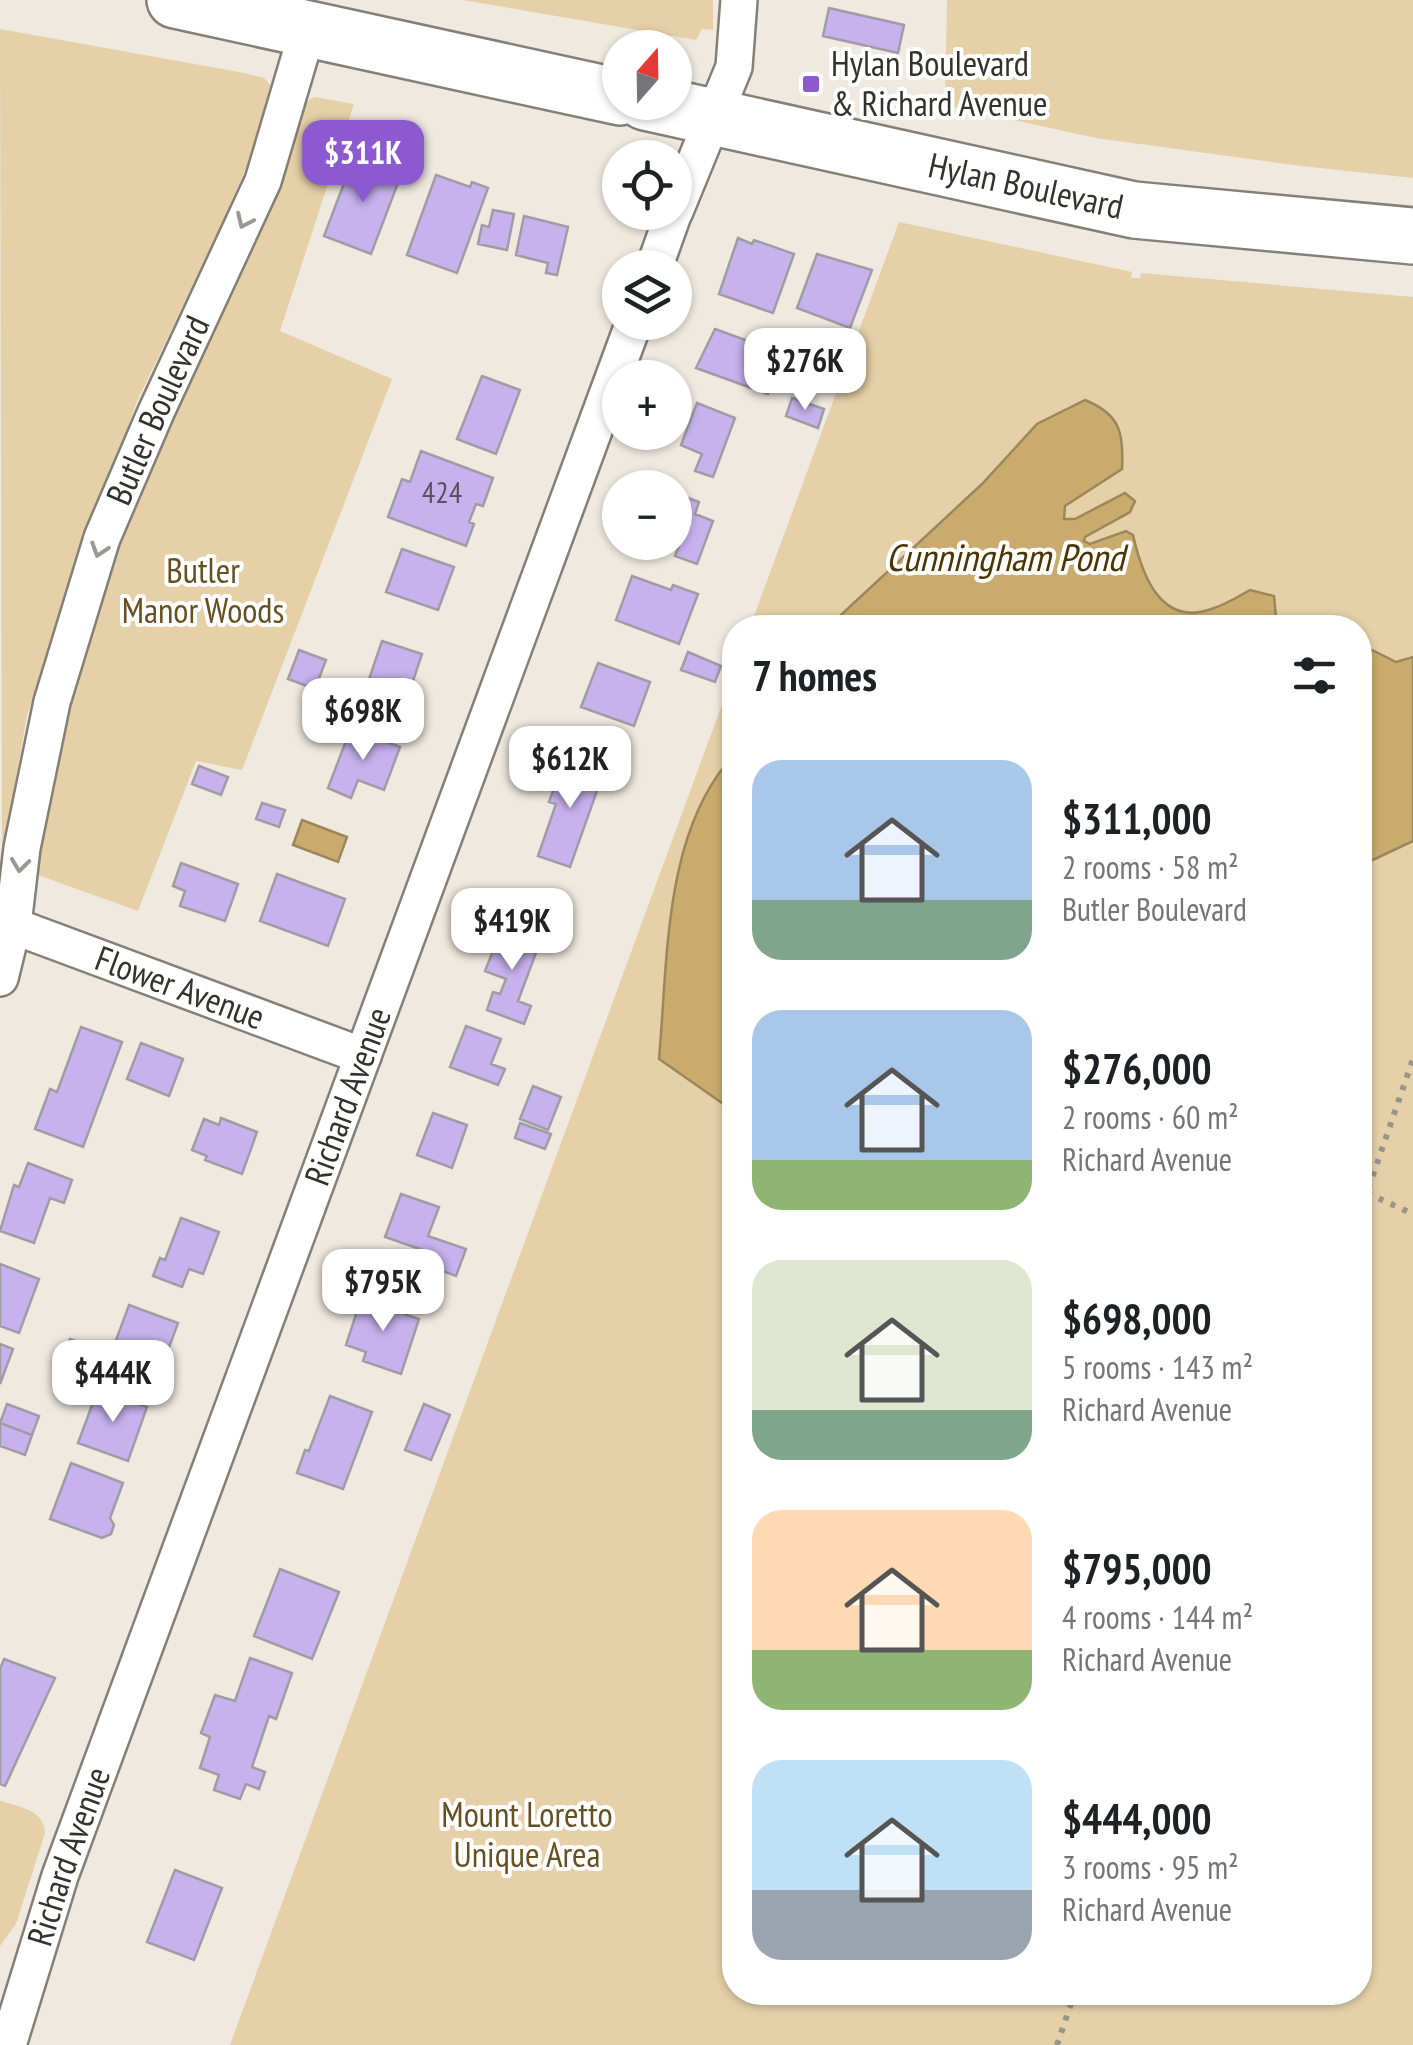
<!DOCTYPE html>
<html lang="en">
<head>
<meta charset="utf-8">
<style>
	:root { --surface:#fff; --page:#f6f6f6; --text:#202124; --muted:#757577; --accent:#8c59d1 }
	body { margin:0; font-family:"PT Sans Narrow",sans-serif; background:var(--page); color:var(--text); height:100vh; display:flex; flex-direction:column; font-size:38px; white-space:nowrap }
	* { box-sizing:border-box; margin:0 }
	p { font-size:32px; color:var(--muted) }
	.icon { flex:none; width:55px; height:55px; fill:none; stroke:currentColor; stroke-width:2; stroke-linecap:round; stroke-linejoin:round }
	.map { position:relative; flex:1; overflow:hidden }
	.sheet { position:absolute; left:722px; top:615px; width:650px; height:1390px; display:flex; flex-direction:column; background:var(--surface); border-radius:40px; box-shadow:0 2px 8px #0004 }
	.sheet>* { flex:none }
	.needle { width:65px; rotate:20deg }
	.controls { position:absolute; left:602px; top:30px; display:grid; gap:20px }
	.controls a { display:grid; place-items:center; width:90px; height:90px; border-radius:50%; background:var(--surface); box-shadow:0 2px 8px #0004; font-size:50px }
	.price { position:absolute; translate:-50% -85px; padding:0 22px; border-radius:20px; background:#fff; color:#222; font-size:32px; line-height:65px; filter:drop-shadow(0 2px 5px #0008) }
	.price::after { content:''; position:absolute; left:50%; top:60px; width:30px; height:22px; margin-left:-15px; background:inherit; clip-path:polygon(0 0,100% 0,50% 100%) }
	.price.current { background:var(--accent); color:#fff }
	ul { padding:0; list-style:none }
	li { display:flex; align-items:center; gap:30px; height:250px; padding:0 30px }
	li span { display:grid; place-items:center; flex:none; width:280px; height:200px; border-radius:30px; color:#555 }
	li>.icon { margin-inline-start:auto }
	span .icon { width:120px; height:120px; fill:#fffc; stroke-width:1 }
	li b { font-size:42px }
	h2 { display:flex; justify-content:space-between; align-items:center; height:120px; padding:0 30px; font-size:42px }
	.map>svg:first-child { display:block }
	.green { fill:#e5d0a8 }
	.water { fill:#c9ab6e; stroke:#9c875b; stroke-width:2.5 }
	.building { fill:#c7b2ee; stroke:#9f9ca6; stroke-width:2.5 }
	.lines { fill:none; stroke-linecap:round; stroke-linejoin:round }
	.street-casing { stroke:#858077; stroke-width:40 }
	.primary-casing { stroke:#858077; stroke-width:60 }
	.path { stroke:#99958d; stroke-width:6; stroke-dasharray:5 8; stroke-linecap:butt }
	.street { stroke:#fff; stroke-width:35 }
	.primary { stroke:#fff; stroke-width:55 }
	.oneway { stroke:#9a9896 }
	.poi-dot { fill:#8c59d1; stroke:#fff; stroke-width:4 }
	.labels { text-anchor:middle; stroke-width:8; stroke-linejoin:round; paint-order:stroke }
	.number-label { font-size:30px; fill:#59525e }
	.poi-label { font-size:35px; fill:#34322e; stroke:#fff; text-anchor:start }
	.street-label { font-size:35px; fill:#34322e; stroke:#fff }
	.park-label { font-size:35px; fill:#665021; stroke:#fff }
	.water-label { font-size:38px; font-style:italic; fill:#4b3601; stroke:#fff }
</style>
</head>
<body>
<div class="map">
<svg width="1413" height="2045" viewBox="0 0 1413 2045">
	<rect width="100%" height="100%" fill="#efe9df"/>
	<path class="green" d="M463,0H713V30L702,29L696,40Z
		M947,0H1413V178L1302,166L1096,138L945,105Z
		M0,29L239,72L264,78L273,88L274,102L217,235L137,401L27,715L2,858Z
		M314,97L354,104L280,331L392,379L242,770L196,761L138,911L38,875L36,840L66,702L108,558L298,114L306,102Z
		M899,222L1132,272L1131,278H1140L1141,273L1413,297V2045H230L735,669V1992H1360V628L750,627Z
		M0,1801C19,1807 44,1809 45,1833L16,1924L0,1946Z"/>
	<path class="water" d="M1085,400C1120,414 1124,433 1122,469L1065,506L1064,519H1075L1125,493L1135,501L1130,512L1085,537L1084,541L1090,544L1126,531L1133,535C1142,575 1161,629 1214,608C1227,604 1239,596 1250,590L1274,596L1276,617L1288,625L1314,621L1328,627H828L982,484L1037,424Z
		M1360,644L1396,662L1413,657V841L1360,866Z
		M735,754V1112L659,1059C668,961 663,829 735,754Z
		M302,820L347,837L338,862L293,845Z"/>
	<path class="building" d="M829,8L904,25L898,53L823,36Z
		M354,157L383,169L390,165L400,168L401,175L371,254L324,236Z
		M436,175L470,187L472,182L488,188L457,273L407,255Z
		M493,210L514,214L507,250L478,244L482,225L489,227Z
		M524,216L568,227L557,275L546,273L548,263L516,255Z
		M738,238L752,244L754,240L794,254L773,313L719,294Z
		M817,254L872,270L850,328L797,308Z
		M715,329L784,354L768,394L696,368Z
		M482,376L520,390L496,454L457,439Z
		M792,398L824,409L818,428L786,416Z
		M697,403L735,418L713,477L695,471L702,454L681,445Z
		M421,451L493,478L483,506L476,504L469,522L474,524L466,546L388,517L402,479L410,482Z
		M675,493L699,502L695,514L713,521L697,564L675,556L680,543L675,541Z
		M402,549L454,567L438,610L386,592Z
		M632,576L671,590L673,585L698,594L679,644L616,620Z
		M382,641L422,654L407,699L367,685Z
		M299,650L326,660L315,689L288,679Z
		M688,652L721,666L715,682L681,670Z
		M598,663L650,682L634,726L581,707Z
		M351,728L400,747L384,790L358,780L351,798L328,788Z
		M565,758L604,771L570,867L538,856L556,804L549,802Z
		M199,766L228,777L221,795L192,784Z
		M262,803L285,810L279,827L256,819Z
		M181,863L238,884L225,921L180,906L185,891L173,886Z
		M277,874L345,899L328,946L260,921Z
		M502,928L540,942L518,1001L531,1006L524,1024L487,1010L493,992L500,994L506,979L485,971Z
		M466,1026L501,1039L491,1064L505,1069L498,1085L450,1067Z
		M81,1027L122,1042L83,1147L35,1129L50,1089L57,1092Z
		M141,1043L183,1059L169,1096L127,1079Z
		M533,1086L561,1097L548,1130L520,1119Z
		M433,1113L467,1125L452,1168L417,1155Z
		M221,1118L257,1132L242,1174L205,1160L207,1156L192,1150L204,1119L219,1125Z
		M520,1123L551,1134L545,1149L515,1138Z
		M28,1163L72,1180L64,1203L50,1198L34,1243L0,1231L14,1185L19,1187Z
		M401,1194L439,1207L428,1236L466,1249L456,1276L418,1262L423,1250L385,1237Z
		M181,1218L219,1232L203,1274L189,1269L182,1287L153,1276L160,1258L165,1260Z
		M0,1264L39,1279L19,1333L0,1326Z
		M387,1297L402,1302L398,1312L419,1319L401,1374L363,1361L366,1352L346,1345L361,1299L383,1307Z
		M129,1305L178,1323L158,1377L109,1359Z
		M70,1339L102,1351L95,1371L62,1359Z
		M0,1344L13,1349L0,1384Z
		M62,1359L95,1371L87,1390L55,1379Z
		M98,1389L147,1407L128,1461L78,1443Z
		M330,1396L372,1412L343,1489L297,1473L305,1450L309,1451Z
		M7,1404L39,1416L32,1435L0,1423Z
		M424,1404L450,1415L431,1460L405,1450Z
		M0,1423L32,1435L25,1455L0,1446Z
		M71,1463L123,1483L110,1518L114,1525L111,1534L102,1538L50,1519Z
		M280,1569L339,1592L312,1659L254,1636Z
		M250,1658L292,1673L276,1719L269,1716L252,1767L265,1772L259,1789L246,1784L240,1799L214,1790L219,1775L200,1768L210,1737L201,1733L215,1695L235,1701Z
		M4,1659L55,1678L5,1786L0,1784V1669Z
		M175,1870L222,1888L194,1960L147,1942Z"/>
	<g class="lines">
		<defs>
			<g id="street">
				<path d="M675,211L734,67L739,0"/>
				<path d="M654,268L674,212"/>
				<path id="s1" d="M0,921L363,1056"/>
				<path id="s2" d="M0,978L13,925L22,848L52,702L102,538L156,412L263,181L308,29"/>
				<path id="s3" d="M8,2045L60,1876L634,322"/>
			</g>
			<g id="primary">
				<path d="M175,0L620,97"/>
				<path id="s4" d="M645,102L1134,210L1413,236"/>
			</g>
		</defs>
		<use href="#street" class="street-casing"/>
		<use href="#primary" class="primary-casing"/>
		<path class="path" d="M1367,1193L1413,1214
			M1360,1213L1413,1059
			M1057,2045L1075,1992"/>
		<use href="#street" class="street"/>
		<use href="#primary" class="primary"/>
	</g>
	<defs><path id="oneway-chevron" d="M-2-3.5L2.5 0L-2 3.5" fill="none" stroke-width="1.6" stroke-linecap="round" stroke-linejoin="round" transform="scale(2.5)"/></defs>
	<g class="oneway">
		<use href="#oneway-chevron" transform="translate(244 221) rotate(115)"/>
		<use href="#oneway-chevron" transform="translate(99 550) rotate(108)"/>
		<use href="#oneway-chevron" transform="translate(20 865) rotate(97)"/>
	</g>
	<rect class="poi-dot" x="801" y="74" width="20" height="20" rx="5"/>
	<g class="labels">
		<g class="number-label">
			<text x="442" y="503">424</text>
		</g>
		<g class="poi-label">
			<text x="831" y="76">Hylan Boulevard<tspan x="831" dy="40">&amp; Richard Avenue</tspan></text>
		</g>
		<g class="street-label">
			<text dy="12" stroke="none"><textPath href="#s4" startOffset="390">Hylan Boulevard</textPath></text>
			<text dy="12" stroke="none"><textPath href="#s2" startOffset="592">Butler Boulevard</textPath></text>
			<text dy="12" stroke="none"><textPath href="#s1" startOffset="192">Flower Avenue</textPath></text>
			<text dy="12" stroke="none"><textPath href="#s3" startOffset="1008">Richard Avenue</textPath></text>
			<text dy="12" stroke="none"><textPath href="#s3" startOffset="198">Richard Avenue</textPath></text>
		</g>
		<g class="park-label">
			<text x="203" y="583">Butler<tspan x="203" dy="40">Manor Woods</tspan></text>
			<text x="527" y="1827">Mount Loretto<tspan x="527" dy="40">Unique Area</tspan></text>
		</g>
		<g class="water-label">
			<text x="1005" y="571">Cunningham Pond</text>
		</g>
	</g>
</svg>
<div class="controls">
<a><svg class="needle" viewBox="-14 -14 28 28"><path d="M0-13l5 13h-10z" fill="#e53935"/><path d="M0 13l5-13h-10z" fill="#757577"/></svg></a>
<a><svg class="icon" aria-label="locate" viewBox="0 0 24 24"><circle cx="12" cy="12" r="6"/><path d="M12 2v4M12 18v4M2 12h4M18 12h4"/></svg></a>
<a><svg class="icon" aria-label="layers" viewBox="0 0 24 24"><path d="M12 4l9 5-9 5-9-5zM3 14l9 5 9-5"/></svg></a>
<a>+</a>
<a>−</a>
</div>
<b class="price current" style="left:363px;top:205px">$311K</b>
<b class="price" style="left:805px;top:413px">$276K</b>
<b class="price" style="left:363px;top:763px">$698K</b>
<b class="price" style="left:570px;top:811px">$612K</b>
<b class="price" style="left:512px;top:973px">$419K</b>
<b class="price" style="left:383px;top:1334px">$795K</b>
<b class="price" style="left:113px;top:1425px">$444K</b>
<section class="sheet">
<h2>7 homes<svg class="icon" aria-label="filters" viewBox="0 0 24 24"><path d="M4 7h16M4 17h16"/><circle cx="9" cy="7" r="2"/><circle cx="15" cy="17" r="2"/></svg></h2>
<ul>
<li><span style="background:linear-gradient(#a9c7e8 70%,#7fa58c 0)"><svg class="icon" aria-label="home" viewBox="0 0 24 24"><path d="M3 11l9-7 9 7M6 9v11h12V9"/></svg></span><div><b>$311,000</b><p>2 rooms · 58 m²</p><p>Butler Boulevard</p></div></li>
<li><span style="background:linear-gradient(#a9c7e8 75%,#8fb573 0)"><svg class="icon" aria-label="home" viewBox="0 0 24 24"><path d="M3 11l9-7 9 7M6 9v11h12V9"/></svg></span><div><b>$276,000</b><p>2 rooms · 60 m²</p><p>Richard Avenue</p></div></li>
<li><span style="background:linear-gradient(#dfe7d0 75%,#7fa58c 0)"><svg class="icon" aria-label="home" viewBox="0 0 24 24"><path d="M3 11l9-7 9 7M6 9v11h12V9"/></svg></span><div><b>$698,000</b><p>5 rooms · 143 m²</p><p>Richard Avenue</p></div></li>
<li><span style="background:linear-gradient(#ffd9b3 70%,#8fb573 0)"><svg class="icon" aria-label="home" viewBox="0 0 24 24"><path d="M3 11l9-7 9 7M6 9v11h12V9"/></svg></span><div><b>$795,000</b><p>4 rooms · 144 m²</p><p>Richard Avenue</p></div></li>
<li><span style="background:linear-gradient(#bfe0f5 65%,#9aa5b1 0)"><svg class="icon" aria-label="home" viewBox="0 0 24 24"><path d="M3 11l9-7 9 7M6 9v11h12V9"/></svg></span><div><b>$444,000</b><p>3 rooms · 95 m²</p><p>Richard Avenue</p></div></li>
</ul>
</section>
</div>
</body>
</html>
